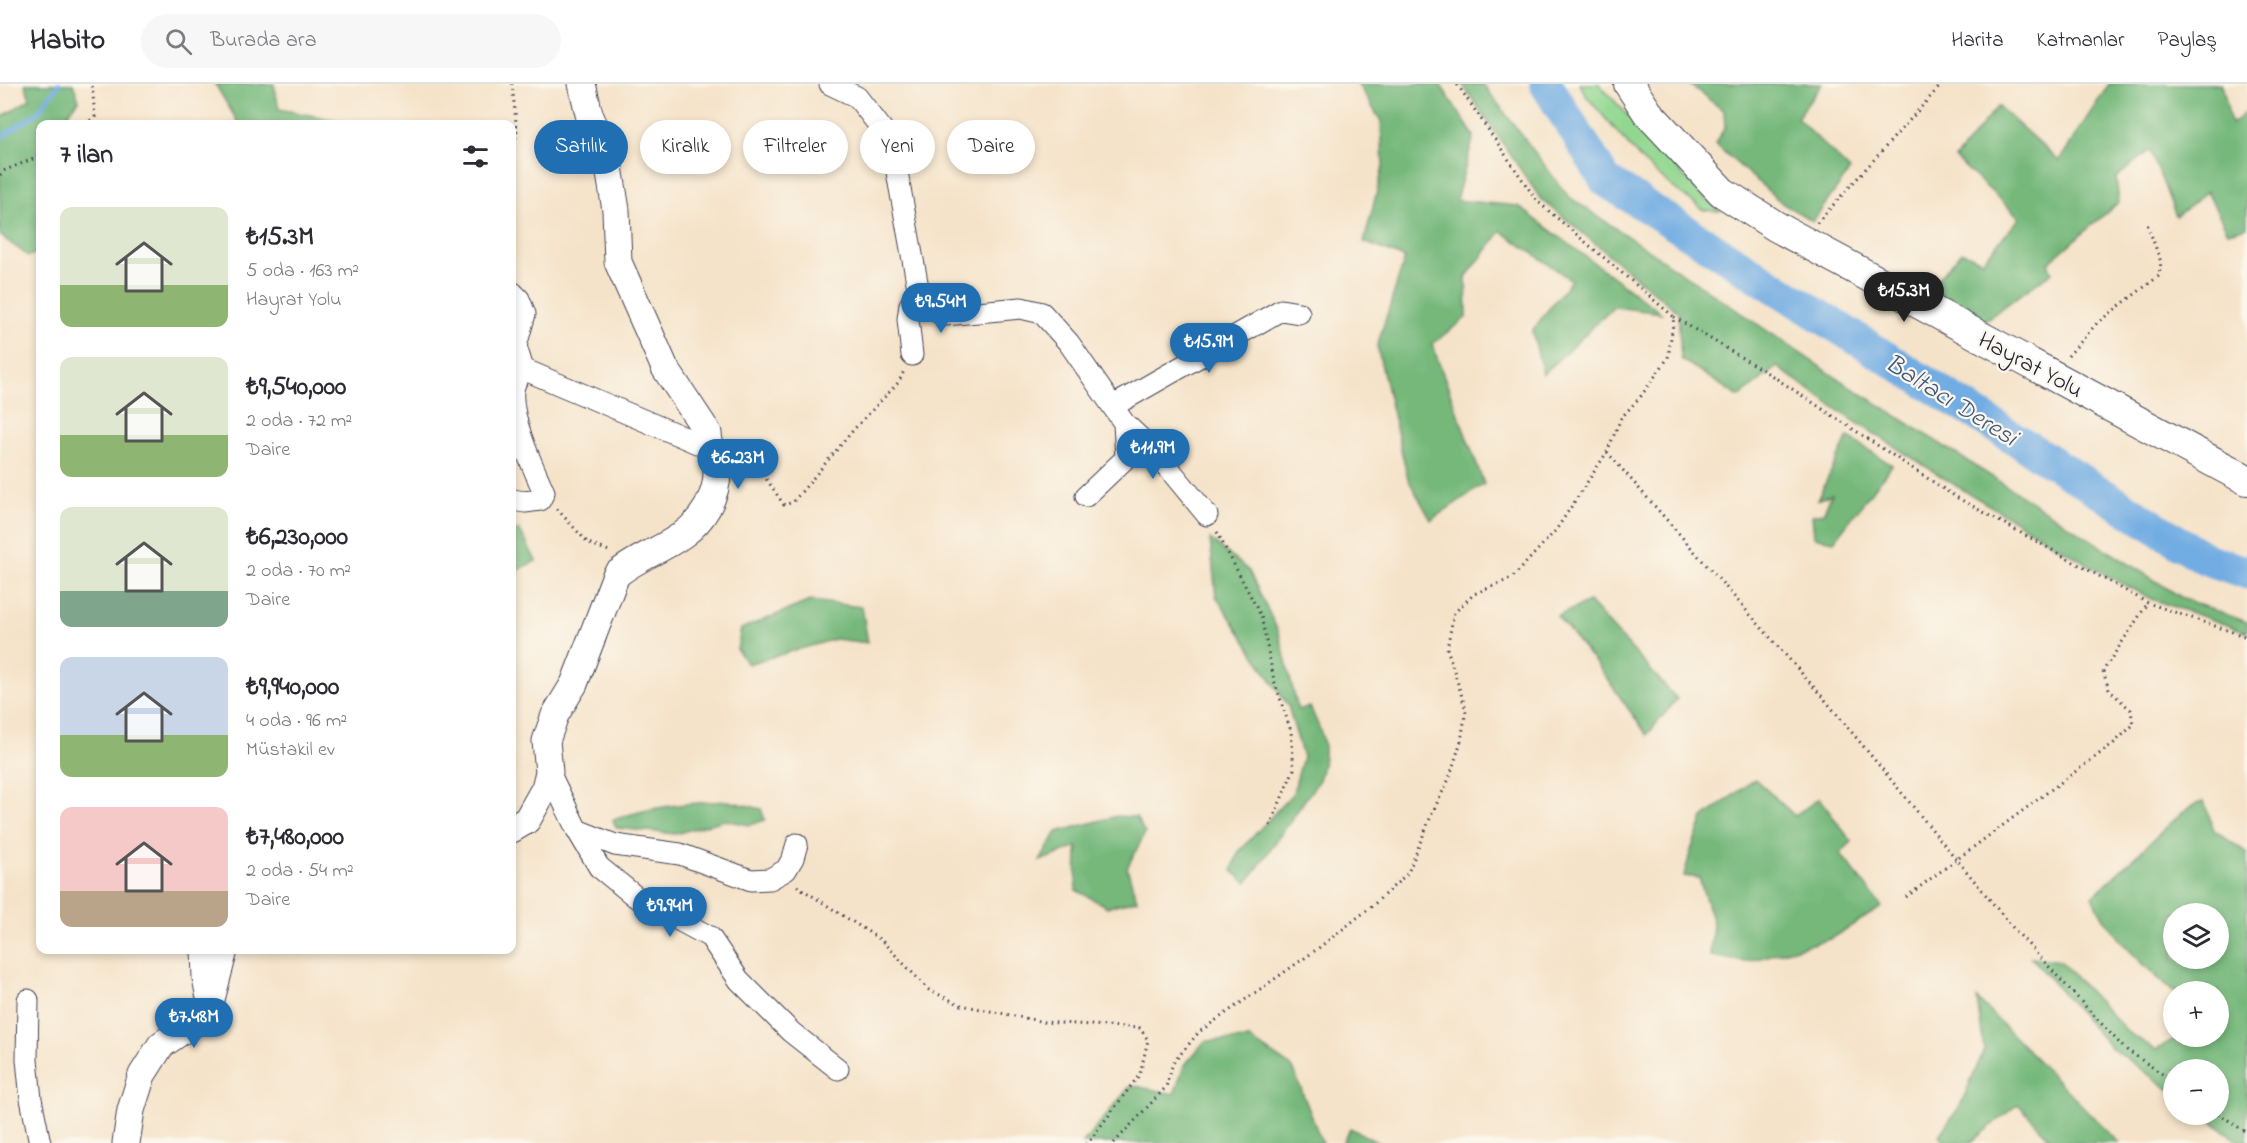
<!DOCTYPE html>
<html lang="tr">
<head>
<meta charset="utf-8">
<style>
	:root { --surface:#fff; --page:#f7f7f7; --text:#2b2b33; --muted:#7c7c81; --line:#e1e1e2; --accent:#1f6fb2 }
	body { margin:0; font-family:"Indie Flower",sans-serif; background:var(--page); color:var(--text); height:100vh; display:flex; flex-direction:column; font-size:22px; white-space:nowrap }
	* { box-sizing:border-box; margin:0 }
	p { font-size:20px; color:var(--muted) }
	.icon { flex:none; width:33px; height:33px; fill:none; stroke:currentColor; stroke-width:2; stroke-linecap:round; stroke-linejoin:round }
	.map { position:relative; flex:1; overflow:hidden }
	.side { position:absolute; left:36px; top:36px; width:480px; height:834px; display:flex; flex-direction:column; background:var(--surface); border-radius:12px; box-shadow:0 3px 9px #0003 }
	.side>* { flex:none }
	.banner { position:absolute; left:534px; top:36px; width:570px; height:54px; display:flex; gap:12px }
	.buttons { position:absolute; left:2163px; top:819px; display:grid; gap:12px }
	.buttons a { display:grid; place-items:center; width:66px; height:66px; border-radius:50%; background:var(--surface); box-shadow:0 3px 9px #0003; font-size:30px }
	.price { position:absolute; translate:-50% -51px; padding:0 14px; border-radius:21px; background:var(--accent); color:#fff; font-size:20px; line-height:39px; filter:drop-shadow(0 2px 3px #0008) }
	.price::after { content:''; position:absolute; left:50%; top:36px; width:18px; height:14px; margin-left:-9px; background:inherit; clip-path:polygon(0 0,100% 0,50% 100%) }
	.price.current { background:#222; color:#fff }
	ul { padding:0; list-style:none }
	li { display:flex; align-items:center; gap:18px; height:150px; padding:0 24px }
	li span { display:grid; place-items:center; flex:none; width:168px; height:120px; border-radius:12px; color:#555 }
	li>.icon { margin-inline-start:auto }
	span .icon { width:72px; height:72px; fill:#fffc; stroke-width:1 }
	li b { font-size:26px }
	h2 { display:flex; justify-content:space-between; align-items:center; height:72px; padding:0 24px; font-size:26px }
	.pill { padding:0 21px; border-radius:27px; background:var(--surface); box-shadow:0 3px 9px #0003; font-size:21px; line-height:54px }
	.pill.current { background:var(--accent); color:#fff }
	header { display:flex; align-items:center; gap:36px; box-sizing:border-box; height:84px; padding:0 30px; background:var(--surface); border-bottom:2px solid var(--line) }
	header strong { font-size:28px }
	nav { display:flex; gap:33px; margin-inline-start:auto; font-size:21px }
	.search { width:420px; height:54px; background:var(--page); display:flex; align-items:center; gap:15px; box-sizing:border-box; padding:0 21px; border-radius:33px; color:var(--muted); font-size:22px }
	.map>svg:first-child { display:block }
	.green { fill:#92d790; stroke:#5a7c66; stroke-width:1.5 }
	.forest { fill:#75b87a; stroke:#4c6d5a; stroke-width:1.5; fill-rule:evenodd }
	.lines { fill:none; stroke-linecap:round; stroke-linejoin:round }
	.stream { stroke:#71ace2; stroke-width:5 }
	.river { stroke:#71ace2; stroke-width:33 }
	.minor-casing { stroke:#423f50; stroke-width:23 }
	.tertiary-casing { stroke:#423f50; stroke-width:29 }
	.secondary-casing { stroke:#423f50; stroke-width:32 }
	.path { stroke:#423f50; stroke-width:3; stroke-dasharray:1.5 4.5; stroke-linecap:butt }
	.minor { stroke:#fff; stroke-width:21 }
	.tertiary { stroke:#fff; stroke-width:27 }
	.secondary { stroke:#fff; stroke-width:30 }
	.labels { text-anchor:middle; stroke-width:4.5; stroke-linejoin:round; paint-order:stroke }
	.street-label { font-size:24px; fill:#22223b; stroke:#fbf7ec }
	.water-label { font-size:26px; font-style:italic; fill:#42597e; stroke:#fbf7ec }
</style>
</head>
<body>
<header>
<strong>Habito</strong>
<div class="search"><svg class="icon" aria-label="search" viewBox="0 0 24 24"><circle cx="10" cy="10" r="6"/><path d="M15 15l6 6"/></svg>Burada ara</div>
<nav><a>Harita</a><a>Katmanlar</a><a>Paylaş</a></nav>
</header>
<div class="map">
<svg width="2247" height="1059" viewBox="0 0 2247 1059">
	<rect width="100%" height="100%" fill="#fbf7ec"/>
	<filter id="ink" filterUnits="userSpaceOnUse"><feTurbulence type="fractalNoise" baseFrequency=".0167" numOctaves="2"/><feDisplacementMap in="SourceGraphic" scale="12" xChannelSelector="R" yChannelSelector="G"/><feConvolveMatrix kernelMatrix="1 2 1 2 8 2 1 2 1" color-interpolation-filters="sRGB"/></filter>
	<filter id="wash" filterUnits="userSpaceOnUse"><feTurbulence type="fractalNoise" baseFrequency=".008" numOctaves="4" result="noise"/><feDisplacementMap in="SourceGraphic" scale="24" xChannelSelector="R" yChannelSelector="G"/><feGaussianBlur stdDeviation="1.35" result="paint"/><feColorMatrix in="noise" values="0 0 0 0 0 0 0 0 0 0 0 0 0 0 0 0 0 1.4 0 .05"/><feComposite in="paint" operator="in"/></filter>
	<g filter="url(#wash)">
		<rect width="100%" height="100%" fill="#f5e3c9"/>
		<path class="green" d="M1580,0H1599L1703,113L1720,127L1704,126L1671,102L1643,78L1587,13Z"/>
		<path class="forest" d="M25,0H73L79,16L60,40H40V169L28,172L0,151V34L30,15Z
			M215,0H274L279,25L345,38L346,40H239Z
			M1358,0H1440L1474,52L1456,116L1518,122L1661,229L1614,223L1543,290L1532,247L1571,196L1501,147L1466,193L1467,233L1432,260L1484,400L1431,436L1408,395L1377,262L1405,174L1364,158L1383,83L1381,37Z
			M1462,0H1483L1568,112L1837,294L2184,515L2247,538V548L2154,516L2106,491L1955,401L1851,335L1777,283L1739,313L1681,275L1678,228L1540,114Z
			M1689,0H1822L1797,34L1850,86L1813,137L1783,120L1715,60L1725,43L1724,27Z
			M2109,0H2222L2231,40L2247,27V143L2228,148L2207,108L2176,132L2150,66L2116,94L2119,118L2048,179L2052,188L1984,237L1929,204L1962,168L1982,177L2020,134L1955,74L1998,22L2059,77Z
			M1848,353L1892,381L1834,457L1814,453L1812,431L1823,429L1832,410L1817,416Z
			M520,446L536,477L512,489V448Z
			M1210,455L1249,487L1279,549L1298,626L1310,623C1324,652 1329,664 1319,696L1247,799L1232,787L1238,769L1293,709L1303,673L1288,622L1216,512Z
			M810,517L862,523L868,559L835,555L748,580L737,566L741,545Z
			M1589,518L1677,615L1647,651L1598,582L1557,532Z
			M1755,695L1795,732L1819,714L1852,758L1840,769L1882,823L1830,855L1745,878L1710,872L1713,839L1699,794L1684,792L1690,769L1703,734Z
			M728,717L761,725L765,736L750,741L725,736L675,750L616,744L613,736C651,722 688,719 728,717Z
			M2204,717L2214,746L2247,769V1059H2240L2204,1031L2218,1030V986H2174L2173,1008L2110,963L2031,873L2060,877L2129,949L2156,966L2177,953L2218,952V908H2173C2144,880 2108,852 2093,812L2185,726ZM2174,830H2218V874H2174Z
			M1117,732L1136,733L1145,749L1127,784L1137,816L1107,823L1076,806L1077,763L1040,777L1057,748Z
			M1977,915L2119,1059H2054L2018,1020L1970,1059H1946L1939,1051L1960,1022L1984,966Z
			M1250,955L1293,984L1322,1059H1083L1131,1001L1174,1010L1184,982L1205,957Z
			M1350,1044L1379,1059H1342Z"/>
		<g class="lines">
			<path class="stream" d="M0,54L38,28L59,0"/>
			<path class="river" d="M1546,0L1606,97L2206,475L2247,489"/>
		</g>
	</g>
	<g filter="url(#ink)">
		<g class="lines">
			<defs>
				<path id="minor" d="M830,0L857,13L881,44L895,77L919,209L924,221L945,231L1021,224L1042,229L1069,259L1124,339L1126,374L1086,412
					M512,208L519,215L525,230L516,262L523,285L697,359H708
					M912,271L908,235L910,221L921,215
					M1113,322L1281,226L1299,229
					M1124,339L1156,369L1207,431
					M512,416L525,418L540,416L544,408C532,381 510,334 513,306C514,299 519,291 523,285
					M549,688L577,746L599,783L636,813L710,853L739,896L791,948L838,985
					M577,746L615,761L680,770L751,796L770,795L786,786L793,774L797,760
					M202,866L203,894L208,919
					M28,916L27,976L31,1015L40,1059"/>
				<path id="tertiary" d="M512,745L527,736L545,704L549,688L546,657L555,631L574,600L616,491C645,466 686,461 707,424C713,413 717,402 717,389C717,375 708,363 708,349L665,284L618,178L616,126L607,71L589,30L582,0
					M126,1059L131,1026L142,991L161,961L202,933L209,923L224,866"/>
				<path id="secondary" d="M1629,0L1648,29L1722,108L1777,143L2247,396"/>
			</defs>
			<use href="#minor" class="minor-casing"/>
			<use href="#tertiary" class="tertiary-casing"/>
			<use href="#secondary" class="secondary-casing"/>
			<path class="path" d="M85,40L95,33L92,0
				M512,72L517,47L512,0
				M0,91L3,87L40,72
				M1817,139L1942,0
				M1674,233L1774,293L1956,413L2148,519L2247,553
				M2068,272L2098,238L2159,192L2161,178L2146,137
				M736,367C754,371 773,406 784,421L793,418L855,344L898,299L904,287
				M1607,368L1826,617L2014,845L2124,964L2174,998
				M557,425L588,459L609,467
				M1217,448L1261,532L1274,596L1291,647L1294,685L1269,744
				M797,802L881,856L929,906L961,921L1044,938L1140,944L1148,956L1140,990L1091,1055L1086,1059
				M1906,813L2114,659L2133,641L2131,626L2109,606L2103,587L2148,519
				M2218,1029L2247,1049
				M1114,1059L1166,1003L1173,979L1199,948L1316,866L1371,823L1408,789L1433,727L1449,695L1461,657L1466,626L1447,564L1454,529L1474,510L1512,494L1556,446L1607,368L1621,334L1641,312L1668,274L1674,233L1537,117L1457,0"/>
			<use href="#minor" class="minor"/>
			<use href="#tertiary" class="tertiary"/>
			<use href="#secondary" class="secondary"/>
		</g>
	</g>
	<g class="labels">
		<g class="street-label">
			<text transform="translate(2031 280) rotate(28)" y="8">Hayrat Yolu</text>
		</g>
		<g class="water-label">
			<text transform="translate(1952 315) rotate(32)" y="9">Baltacı Deresi</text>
		</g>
	</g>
</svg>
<div class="buttons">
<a><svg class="icon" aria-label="layers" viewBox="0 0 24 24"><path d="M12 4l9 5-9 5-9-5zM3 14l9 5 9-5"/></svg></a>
<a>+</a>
<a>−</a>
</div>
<b class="price current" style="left:1904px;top:239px">₺15.3M</b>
<b class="price" style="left:941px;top:250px">₺9.54M</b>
<b class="price" style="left:1209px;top:290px">₺15.9M</b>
<b class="price" style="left:1153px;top:396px">₺11.9M</b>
<b class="price" style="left:738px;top:406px">₺6.23M</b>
<b class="price" style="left:670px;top:854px">₺9.94M</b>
<b class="price" style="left:194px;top:965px">₺7.48M</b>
<div class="banner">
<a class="pill current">Satılık</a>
<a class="pill">Kiralık</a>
<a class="pill">Filtreler</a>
<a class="pill">Yeni</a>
<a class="pill">Daire</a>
</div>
<section class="side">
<h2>7 ilan<svg class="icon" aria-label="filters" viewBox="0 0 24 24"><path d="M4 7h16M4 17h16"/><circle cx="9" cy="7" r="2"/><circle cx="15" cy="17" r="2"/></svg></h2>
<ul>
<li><span style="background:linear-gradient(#dfe7d0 65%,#8fb573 0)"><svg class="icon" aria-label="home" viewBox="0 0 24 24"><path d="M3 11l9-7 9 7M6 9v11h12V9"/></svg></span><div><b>₺15.3M</b><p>5 oda · 163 m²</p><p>Hayrat Yolu</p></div></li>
<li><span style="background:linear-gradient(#dfe7d0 65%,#8fb573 0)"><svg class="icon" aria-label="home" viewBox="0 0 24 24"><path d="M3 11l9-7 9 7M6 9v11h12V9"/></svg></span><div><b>₺9,540,000</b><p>2 oda · 72 m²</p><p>Daire</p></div></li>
<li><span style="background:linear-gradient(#dfe7d0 70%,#7fa58c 0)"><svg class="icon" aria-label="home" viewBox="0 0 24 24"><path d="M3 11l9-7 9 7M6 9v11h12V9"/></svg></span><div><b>₺6,230,000</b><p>2 oda · 70 m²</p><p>Daire</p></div></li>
<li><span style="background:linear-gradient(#c9d6e8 65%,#8fb573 0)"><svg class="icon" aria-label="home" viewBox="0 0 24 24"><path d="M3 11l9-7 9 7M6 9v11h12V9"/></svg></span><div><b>₺9,940,000</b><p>4 oda · 96 m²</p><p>Müstakil ev</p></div></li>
<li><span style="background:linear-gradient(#f6c9c9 70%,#b9a48a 0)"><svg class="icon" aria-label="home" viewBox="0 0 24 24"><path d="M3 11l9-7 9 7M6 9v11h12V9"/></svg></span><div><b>₺7,480,000</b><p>2 oda · 54 m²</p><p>Daire</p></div></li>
</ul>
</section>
</div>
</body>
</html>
